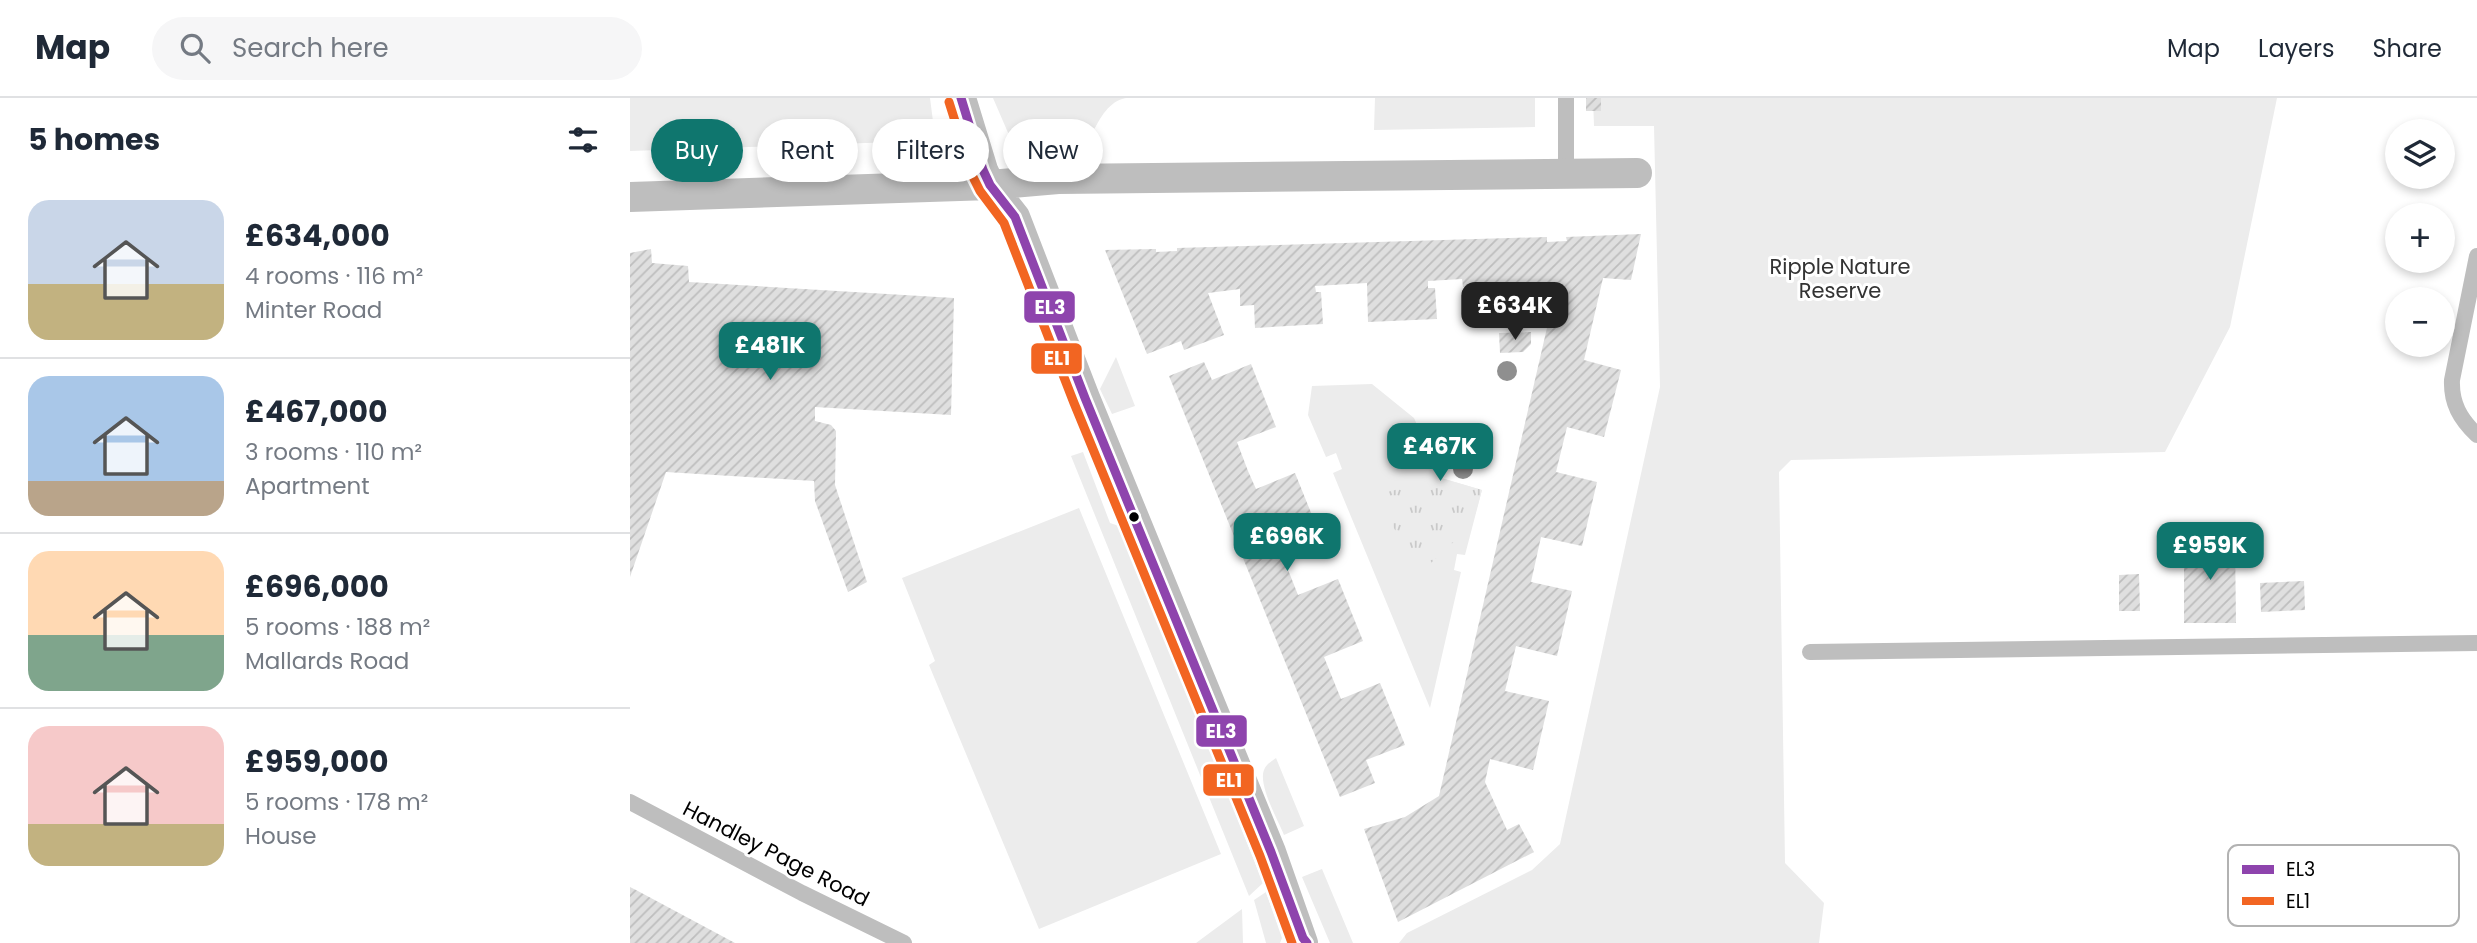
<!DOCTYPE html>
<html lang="en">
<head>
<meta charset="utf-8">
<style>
	:root { --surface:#fff; --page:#f6f6f7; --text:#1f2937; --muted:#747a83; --line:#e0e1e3; --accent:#0f766e }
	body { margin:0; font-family:Poppins,sans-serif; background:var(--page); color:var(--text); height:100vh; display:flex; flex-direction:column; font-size:26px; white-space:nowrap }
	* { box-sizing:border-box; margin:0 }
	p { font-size:23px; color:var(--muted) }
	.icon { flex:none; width:38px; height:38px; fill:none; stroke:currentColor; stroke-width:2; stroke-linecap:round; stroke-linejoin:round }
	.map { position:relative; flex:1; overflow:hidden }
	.panel { display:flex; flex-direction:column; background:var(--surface); width:630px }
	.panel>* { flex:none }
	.guide { position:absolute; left:21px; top:21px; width:665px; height:63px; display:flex; gap:14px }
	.buttons { position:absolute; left:1755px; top:21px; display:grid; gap:14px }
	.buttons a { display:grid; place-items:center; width:70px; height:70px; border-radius:50%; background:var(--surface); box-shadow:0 4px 10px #0003; font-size:35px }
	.price { position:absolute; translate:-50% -60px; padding:0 16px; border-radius:14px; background:var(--accent); color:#fff; font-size:23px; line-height:46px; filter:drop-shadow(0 2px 4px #0008) }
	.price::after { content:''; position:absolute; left:50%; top:42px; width:21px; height:16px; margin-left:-10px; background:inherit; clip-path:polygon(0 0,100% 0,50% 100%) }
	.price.current { background:#222; color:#fff }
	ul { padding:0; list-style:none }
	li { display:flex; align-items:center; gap:21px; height:175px; padding:0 28px }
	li+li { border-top:2px solid var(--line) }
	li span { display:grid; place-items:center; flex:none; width:196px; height:140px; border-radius:21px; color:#555 }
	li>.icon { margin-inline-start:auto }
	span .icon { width:84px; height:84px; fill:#fffc; stroke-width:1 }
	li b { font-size:30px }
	h2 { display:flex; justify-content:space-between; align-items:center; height:84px; padding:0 28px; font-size:30px }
	.chip { padding:0 24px; border-radius:32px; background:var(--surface); box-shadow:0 4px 10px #0003; font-size:24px; line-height:63px }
	.chip.current { background:var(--accent); color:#fff }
	header { display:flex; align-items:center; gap:42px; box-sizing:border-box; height:98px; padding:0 35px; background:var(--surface); border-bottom:2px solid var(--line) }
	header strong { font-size:33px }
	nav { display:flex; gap:38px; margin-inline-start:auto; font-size:24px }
	.search { width:490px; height:63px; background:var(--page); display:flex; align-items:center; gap:18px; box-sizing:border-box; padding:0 24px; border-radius:38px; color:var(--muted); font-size:26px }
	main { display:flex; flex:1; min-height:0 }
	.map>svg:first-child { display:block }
	.green { fill:#ececec }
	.park { fill:url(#park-tufts) }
	.building { fill:url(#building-hatch) }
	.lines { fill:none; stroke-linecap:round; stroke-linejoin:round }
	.lane { stroke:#bebebe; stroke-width:16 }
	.street { stroke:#bebebe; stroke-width:30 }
	.bus-1-casing { stroke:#fff; stroke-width:14 }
	.bus-2-casing { stroke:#fff; stroke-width:14 }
	.bus-1 { stroke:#8e44ad; stroke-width:9 }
	.bus-2 { stroke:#f26522; stroke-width:9 }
	.tree { fill:#8f8f8f }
	.bus-dot { fill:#000; stroke:#fff; stroke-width:2.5 }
	.labels { text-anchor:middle; stroke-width:6; stroke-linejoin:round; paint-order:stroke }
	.park-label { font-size:21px; fill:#333; stroke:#fff }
	.street-label { font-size:21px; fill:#000; stroke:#fff }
	.key { fill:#fff; stroke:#b2b2b2; stroke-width:2 }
	.key-label { font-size:19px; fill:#000 }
	.line-badge { stroke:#fff; stroke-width:2.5 }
	.badge-label { font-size:19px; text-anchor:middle; font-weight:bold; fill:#fff }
</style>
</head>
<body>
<header>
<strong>Map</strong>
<div class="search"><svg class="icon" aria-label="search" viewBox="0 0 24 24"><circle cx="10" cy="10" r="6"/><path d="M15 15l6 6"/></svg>Search here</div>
<nav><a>Map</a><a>Layers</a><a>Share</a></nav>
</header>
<main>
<section class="panel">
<h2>5 homes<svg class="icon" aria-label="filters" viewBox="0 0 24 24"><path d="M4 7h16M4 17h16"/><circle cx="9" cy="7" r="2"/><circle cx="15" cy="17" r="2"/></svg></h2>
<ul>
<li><span style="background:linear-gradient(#c9d6e8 60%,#c2b280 0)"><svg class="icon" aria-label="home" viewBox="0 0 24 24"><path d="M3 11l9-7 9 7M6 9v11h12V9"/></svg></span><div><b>£634,000</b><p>4 rooms · 116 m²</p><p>Minter Road</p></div></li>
<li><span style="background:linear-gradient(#a9c7e8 75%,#b9a48a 0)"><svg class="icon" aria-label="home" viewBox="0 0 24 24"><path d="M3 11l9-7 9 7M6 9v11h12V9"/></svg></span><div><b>£467,000</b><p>3 rooms · 110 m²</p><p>Apartment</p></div></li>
<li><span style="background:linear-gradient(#ffd9b3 60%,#7fa58c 0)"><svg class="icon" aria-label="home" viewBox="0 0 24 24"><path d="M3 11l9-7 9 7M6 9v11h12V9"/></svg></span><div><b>£696,000</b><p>5 rooms · 188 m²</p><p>Mallards Road</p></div></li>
<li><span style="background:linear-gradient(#f6c9c9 70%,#c2b280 0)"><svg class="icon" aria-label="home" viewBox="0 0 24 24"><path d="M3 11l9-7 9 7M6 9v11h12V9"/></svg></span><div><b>£959,000</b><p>5 rooms · 178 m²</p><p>House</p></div></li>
</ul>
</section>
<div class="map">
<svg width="1847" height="845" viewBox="0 0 1847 845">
	<defs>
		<pattern id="park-tufts" width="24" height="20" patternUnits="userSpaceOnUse" patternTransform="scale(1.75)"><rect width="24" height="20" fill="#ececec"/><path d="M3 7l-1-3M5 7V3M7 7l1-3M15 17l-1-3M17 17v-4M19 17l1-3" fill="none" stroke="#c9c9c9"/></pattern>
		<pattern id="building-hatch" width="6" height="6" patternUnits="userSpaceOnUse" patternTransform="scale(1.75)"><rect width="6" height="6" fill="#dfdfdf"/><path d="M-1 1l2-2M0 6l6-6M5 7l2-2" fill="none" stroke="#bebebe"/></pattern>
	</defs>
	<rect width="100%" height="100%" fill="#fff"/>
	<path class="green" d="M0,0H300L304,31L289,39L266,44L0,53Z
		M363,0H496C479,3 470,20 463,34L379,37Z
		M745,0H905V29L744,32Z
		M963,0H1647L1600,229L1535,354L1161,362L1149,374L1155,765L1194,805L1189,845H769L777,835L902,772L930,746L1030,289L1024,28H964Z
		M486,259L505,308L482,316L470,291Z
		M742,286L784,320L811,380L852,392L835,457L827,456L824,472L831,474L800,610L703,375L712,371L706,355L696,359L678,317L682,288Z
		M453,354L480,425L492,429L633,785L619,798L441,358Z
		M449,410L591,756L409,831L299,567L305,563L272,480Z
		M646,660L674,728L654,737C648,722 628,687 634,672C636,666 641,664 646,660Z
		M692,771L723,845H700L672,779Z
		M636,794L652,840L650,845H636L624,802Z
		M612,811L613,845H566Z"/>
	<path class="park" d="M811,380L852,392L842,427L789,476L746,397Z"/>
	<path class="building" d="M956,0H971V13H956Z
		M1011,136L1001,182L973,180L954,262L991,272L974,339L937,329L926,374L967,384L952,448L911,439L901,484L942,493L927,558L886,548L875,593L919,603L903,672L860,661L855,684L877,732L889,726L904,754L768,824L734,731L775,719L809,698L925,195L862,197V188L833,189L832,181L798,183V190H805L807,221L738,224L737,185L685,188L686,194H691L693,226L625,230L624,207L610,208V191L578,195L594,237L554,252L551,243L517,256L475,152L526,151V154L547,153V150L917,139V144L937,143L936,139Z
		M21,151L22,165L58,168L59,184L324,200L321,317L185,309V323L201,327L206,333L205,387L237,484L218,494L185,403L184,383L36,374L0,479V155Z
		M901,234V246L893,254L870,255L869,235Z
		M574,264L582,282L621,266L646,329L607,344L618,373L626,391L665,375L690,437L651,453L653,459L668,497L708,481L733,543L694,559L711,601L750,585L775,647L736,662L745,685L710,699L539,278Z
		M1605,443L1606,525H1554V444Z
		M1509,476L1510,513H1489V477Z
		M1674,483L1675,512L1631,514L1630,485Z
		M0,789L6,792L105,845H0Z"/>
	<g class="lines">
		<path class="lane" d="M936,74V0
			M1847,158L1822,282C1821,305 1830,321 1847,337
			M1180,554L1847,545
			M0,704L172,795L274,845"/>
		<path class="street" d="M331,0L353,72L360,87L385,119L455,300L641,754L673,845
			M0,99L360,87L428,81L1007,75"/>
		<defs>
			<path id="bus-1" d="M331,0L353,72L360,87L385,119L455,300L641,754L673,840L677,845"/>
			<path id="bus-2" d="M319,4L342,77L350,93L374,125L444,305L630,758L662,845"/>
		</defs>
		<use href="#bus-1" class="bus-1-casing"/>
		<use href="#bus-2" class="bus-2-casing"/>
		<use href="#bus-1" class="bus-1"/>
		<use href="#bus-2" class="bus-2"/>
	</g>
	<g class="tree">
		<circle cx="877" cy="273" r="10"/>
		<circle cx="811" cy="348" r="10"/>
		<circle cx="833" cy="371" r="10"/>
	</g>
	<circle class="bus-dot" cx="504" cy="419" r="6"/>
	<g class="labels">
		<g class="park-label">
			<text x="1210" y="176">Ripple Nature<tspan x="1210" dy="24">Reserve</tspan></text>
		</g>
		<g class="street-label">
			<text transform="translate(146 756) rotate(27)" y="7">Handley Page Road</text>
		</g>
	</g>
	<rect x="1598" y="747" width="231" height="81" rx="10" class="key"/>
	<rect x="1612" y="767" width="32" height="9" fill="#8e44ad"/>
	<rect x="1612" y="799" width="32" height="8" fill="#f26522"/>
	<g class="key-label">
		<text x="1656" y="778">EL3</text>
		<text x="1656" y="810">EL1</text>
	</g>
	<g class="line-badge">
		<rect x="393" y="192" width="53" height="34" rx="7" fill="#8e44ad"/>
		<rect x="400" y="244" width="53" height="33" rx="7" fill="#f26522"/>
		<rect x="565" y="616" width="53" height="34" rx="7" fill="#8e44ad"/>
		<rect x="572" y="665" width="53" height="34" rx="7" fill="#f26522"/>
	</g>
	<g class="badge-label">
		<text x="420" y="216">EL3</text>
		<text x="427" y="267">EL1</text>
		<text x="591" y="640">EL3</text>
		<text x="599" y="689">EL1</text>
	</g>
</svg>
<div class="buttons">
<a><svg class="icon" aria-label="layers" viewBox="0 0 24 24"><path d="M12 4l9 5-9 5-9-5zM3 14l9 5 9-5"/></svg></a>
<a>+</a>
<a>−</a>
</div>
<b class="price current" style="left:885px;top:244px">£634K</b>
<b class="price" style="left:140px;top:284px">£481K</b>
<b class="price" style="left:810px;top:385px">£467K</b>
<b class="price" style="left:657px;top:475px">£696K</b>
<b class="price" style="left:1580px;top:484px">£959K</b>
<div class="guide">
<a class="chip current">Buy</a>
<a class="chip">Rent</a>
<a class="chip">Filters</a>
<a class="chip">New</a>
</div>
</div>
</main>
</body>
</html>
